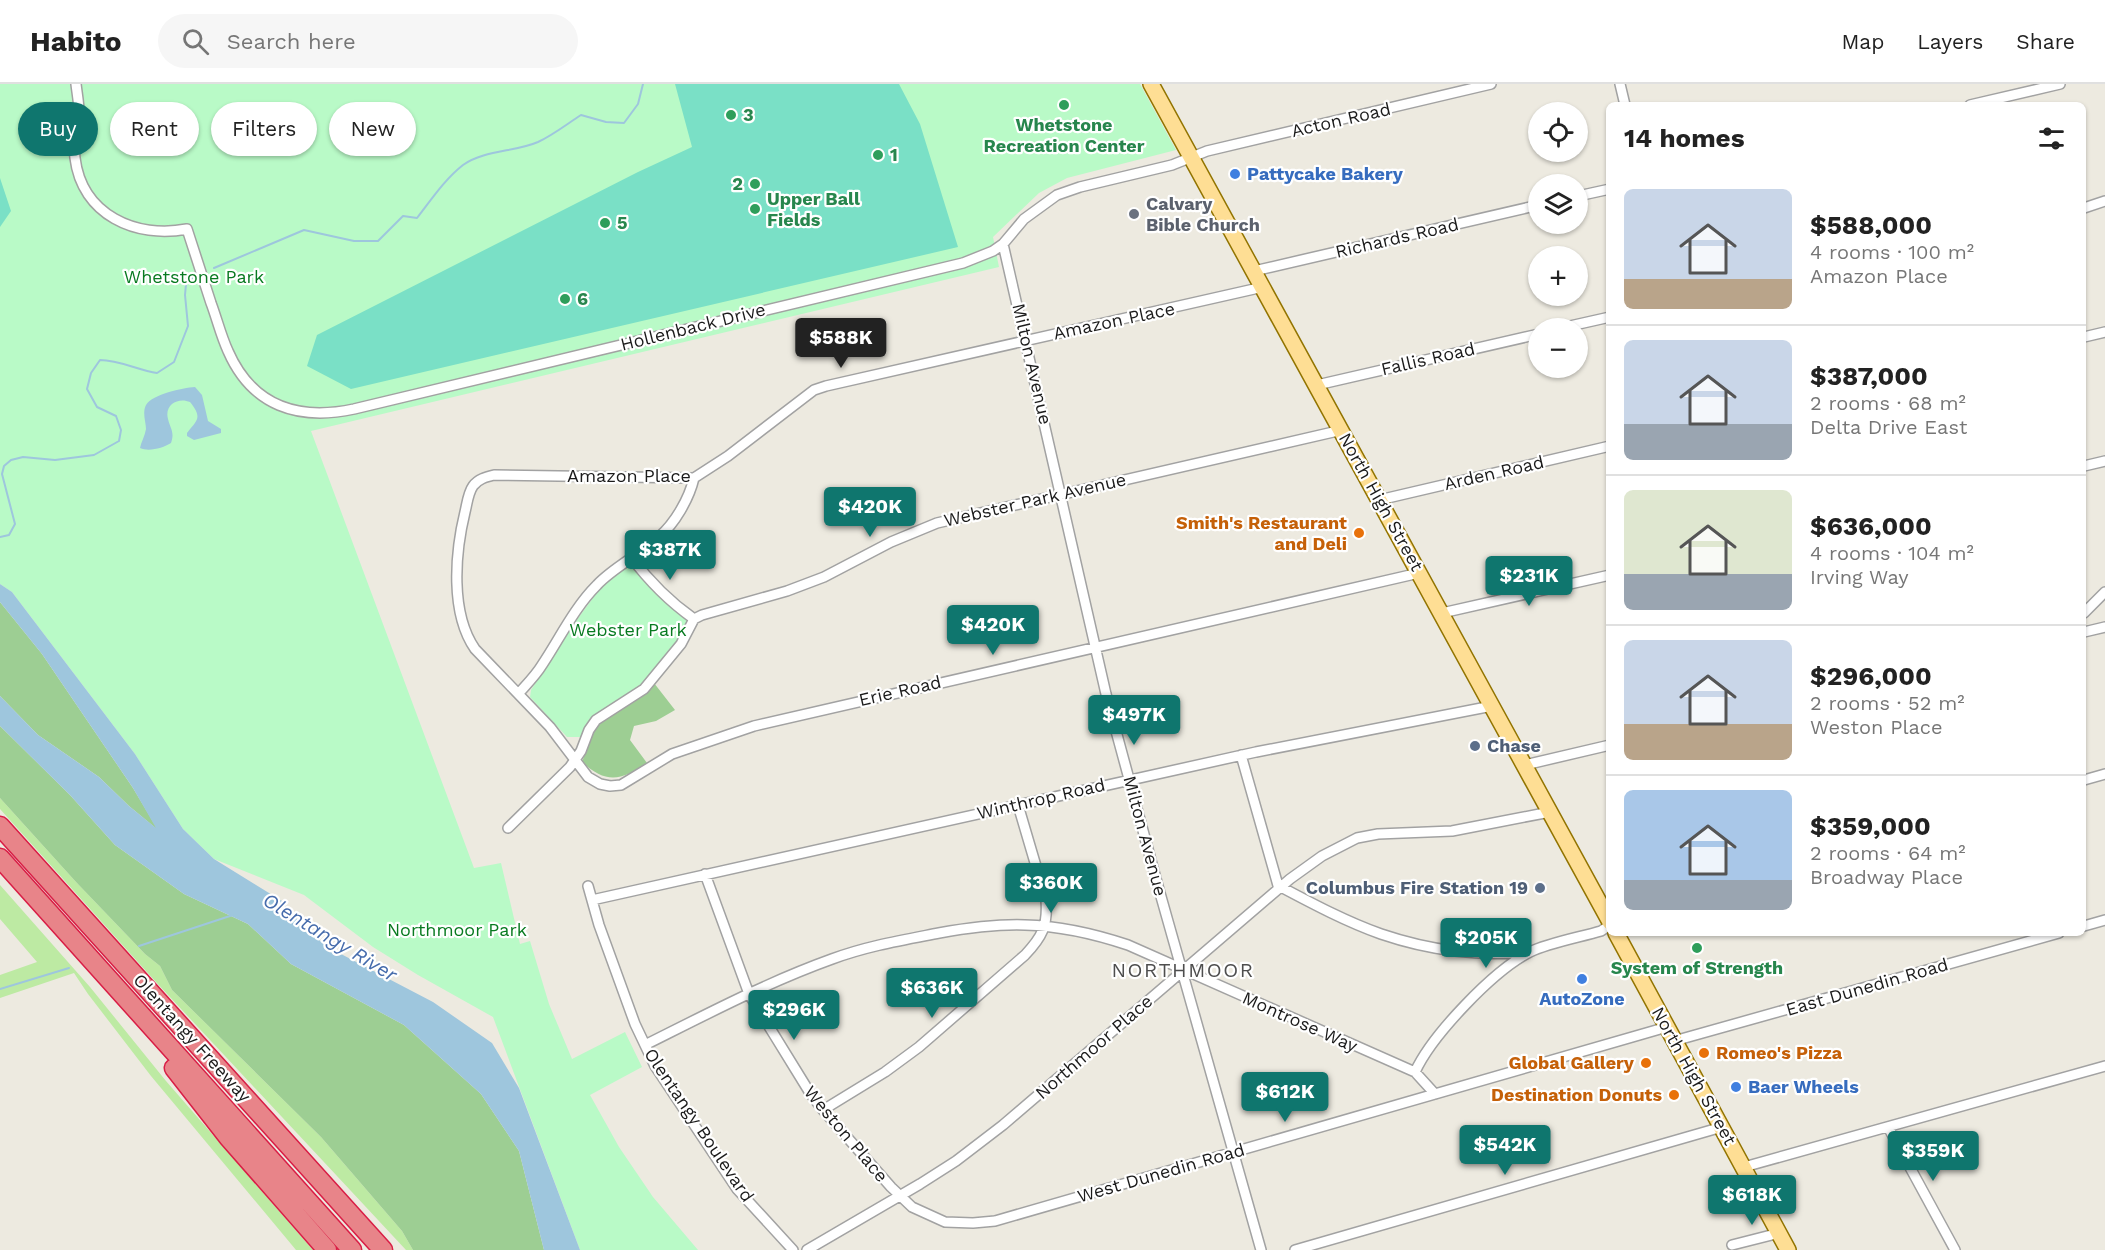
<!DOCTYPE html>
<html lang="en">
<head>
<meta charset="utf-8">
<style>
	:root { --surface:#fff; --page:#f6f6f6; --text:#222; --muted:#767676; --line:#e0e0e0; --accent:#0f766e }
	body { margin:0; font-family:"Work Sans",sans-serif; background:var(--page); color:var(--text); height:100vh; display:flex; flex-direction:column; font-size:22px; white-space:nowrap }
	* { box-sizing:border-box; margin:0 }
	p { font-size:20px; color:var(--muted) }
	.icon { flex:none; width:33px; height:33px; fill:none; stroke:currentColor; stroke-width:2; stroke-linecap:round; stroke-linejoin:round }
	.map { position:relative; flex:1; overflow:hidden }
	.details { position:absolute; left:1606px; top:18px; width:480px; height:834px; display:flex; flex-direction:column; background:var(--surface); border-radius:9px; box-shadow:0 2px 4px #0004 }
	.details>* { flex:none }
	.top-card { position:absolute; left:18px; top:18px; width:570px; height:54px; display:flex; gap:12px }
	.buttons { position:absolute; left:1528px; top:18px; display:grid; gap:12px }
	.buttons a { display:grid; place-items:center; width:60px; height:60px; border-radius:50%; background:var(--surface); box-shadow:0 2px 4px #0004; font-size:30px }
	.price { position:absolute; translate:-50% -51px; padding:0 14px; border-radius:6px; background:var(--accent); color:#fff; font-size:20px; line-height:39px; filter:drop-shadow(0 2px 3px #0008) }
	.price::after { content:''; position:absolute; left:50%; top:36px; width:18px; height:14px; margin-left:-9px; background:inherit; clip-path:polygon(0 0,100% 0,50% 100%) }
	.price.selected { background:#222; color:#fff }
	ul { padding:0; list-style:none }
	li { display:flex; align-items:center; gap:18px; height:150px; padding:0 18px }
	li+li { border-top:2px solid var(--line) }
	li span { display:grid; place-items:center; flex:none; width:168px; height:120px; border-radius:9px; color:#555 }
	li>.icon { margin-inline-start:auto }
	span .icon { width:72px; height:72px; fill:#fffc; stroke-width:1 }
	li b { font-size:26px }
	h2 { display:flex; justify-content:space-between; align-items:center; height:72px; padding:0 18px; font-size:26px }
	.pill { padding:0 21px; border-radius:27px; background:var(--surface); box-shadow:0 2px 4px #0004; font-size:21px; line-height:54px }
	.pill.selected { background:var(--accent); color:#fff }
	header { display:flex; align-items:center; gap:36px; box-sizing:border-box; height:84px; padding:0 30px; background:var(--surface); border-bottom:2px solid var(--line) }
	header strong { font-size:28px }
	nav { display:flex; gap:33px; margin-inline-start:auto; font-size:21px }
	.search { width:420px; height:54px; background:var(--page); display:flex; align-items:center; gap:15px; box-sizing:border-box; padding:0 21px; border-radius:33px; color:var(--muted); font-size:22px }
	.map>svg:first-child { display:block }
	.grass { fill:#bdeaa3 }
	.forest { fill:#9dce93 }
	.park { fill:#b9fac7 }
	.pitch { fill:#7ae0c6 }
	.water { fill:#9ec6dd }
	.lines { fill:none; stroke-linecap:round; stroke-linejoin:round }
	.stream { stroke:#9ec6dd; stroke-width:2 }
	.street-casing { stroke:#a2a2a2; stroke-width:12 }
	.primary-casing { stroke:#927400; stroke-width:18 }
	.highway-casing { stroke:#d91e46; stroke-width:21 }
	.street { stroke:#fff; stroke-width:9 }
	.primary { stroke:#fede94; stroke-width:15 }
	.highway { stroke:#e88489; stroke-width:18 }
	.leisure-dot { fill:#2e9e5b; stroke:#fff; stroke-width:2 }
	.shop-dot { fill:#3f7fe0; stroke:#fff; stroke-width:2 }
	.worship-dot { fill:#6b7280; stroke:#fff; stroke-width:2 }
	.food-dot { fill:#e8710a; stroke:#fff; stroke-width:2 }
	.service-dot { fill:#5c6f8a; stroke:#fff; stroke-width:2 }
	.labels { text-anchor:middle; stroke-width:4.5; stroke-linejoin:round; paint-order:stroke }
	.leisure-label { font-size:18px; font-weight:bold; fill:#27864d; stroke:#fff; text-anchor:start }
	.street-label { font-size:18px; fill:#1b1b1b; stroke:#fff }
	.shop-label { font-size:18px; font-weight:bold; fill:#366cbe; stroke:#fff; text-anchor:start }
	.worship-label { font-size:18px; font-weight:bold; fill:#5b616d; stroke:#fff; text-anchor:start }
	.park-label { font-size:18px; fill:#087a20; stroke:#fff }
	.food-label { font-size:18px; font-weight:bold; fill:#c56008; stroke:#fff; text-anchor:end }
	.service-label { font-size:18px; font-weight:bold; fill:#4e5e75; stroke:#fff; text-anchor:start }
	.water-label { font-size:20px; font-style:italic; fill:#466cac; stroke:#fff }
	.neighbourhood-label { font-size:20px; letter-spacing:1.5px; fill:#4e4e4e; stroke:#fff }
</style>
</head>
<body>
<header>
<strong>Habito</strong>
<div class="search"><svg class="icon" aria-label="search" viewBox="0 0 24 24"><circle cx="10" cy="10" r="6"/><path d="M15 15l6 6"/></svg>Search here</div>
<nav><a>Map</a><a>Layers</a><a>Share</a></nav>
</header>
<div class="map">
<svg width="2105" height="1166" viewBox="0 0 2105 1166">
	<rect width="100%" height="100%" fill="#edeae0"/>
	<path class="grass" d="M0,714L76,798L145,870L160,882L172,906L321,1053L402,1147L413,1166H406L155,897L0,725Z
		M0,801L90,903L166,997L313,1166H296L151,992L88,910L74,889L0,914V891L37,878L0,835Z"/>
	<path class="forest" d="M0,518L42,570L133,704L158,746L129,722L99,693L38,651L0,612Z
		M654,599L675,626L656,637L634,642L630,656L647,679C621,697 606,700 582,678L592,650L598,640L646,607Z
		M0,642L70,711L115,761L184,810L248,840L291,880L404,941L481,1010L519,1067L544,1166H413L402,1147L321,1053L172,906L160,882L145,870L76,798L0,714Z"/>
	<path class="park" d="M0,0H1140L1176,66L1067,94L1039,109L993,153L999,183L311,347L474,784L501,779L520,860L530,857L549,920L572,975L625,948L642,983L590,1011L619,1063L653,1113L698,1166H580L493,933L418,891L373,863L304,811L214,775L183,745L135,670L12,508L0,500Z
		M629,479L689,537L684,550L646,597L582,653H567L530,613L531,606L573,541L604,499Z"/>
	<path class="pitch" d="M675,0H899L920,40L958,163L351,305L307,282L317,251L638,88L692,63Z
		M0,94L11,127L0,143Z"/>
	<path class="water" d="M195,303L202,311L208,337L221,345V349L194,356L187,352V349C197,336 203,334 190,318C179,313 164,320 168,335C170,344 175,348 171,359C163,364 149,368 140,364C141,358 145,352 146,345C146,338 142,329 146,321C153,310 182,304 195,303Z
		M0,500L12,508L135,670L183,745L214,775L282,817L311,851L341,870L433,918L492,959L519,1004L580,1166H544L519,1067L481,1010L404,941L291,880L248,840L184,810L115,761L70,711L0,642V612L38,651L99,693L129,722L156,744L133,704L42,570L0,518Z"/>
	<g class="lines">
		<path class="stream" d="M214,184L304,146L354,157H378L403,132L417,134C431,116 445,95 463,81C484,66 515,68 538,58C553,51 567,40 581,31L606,38L624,39L638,20L643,0
			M0,453L9,451L15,440L2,390L4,382L11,376L23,373L55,376L94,371L119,357L121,346L116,332L97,323L87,305L91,289L100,276C119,276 138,286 157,289L174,278L188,242L185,211L186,200L192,194
			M139,862L233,831
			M0,905L69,884"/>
		<defs>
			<path id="street" d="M76,0C77,9 79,19 79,28C79,43 73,59 75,74C82,131 136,155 187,145C195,169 203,194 211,219C217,235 221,252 228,267C252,322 298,337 354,325L963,179L993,167L1003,160L1024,135L1057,111L1080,103L1172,81L1207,67L1491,0
				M1620,0L1625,21
				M1970,21L2060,0
				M1578,112L1610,105
				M2084,124L2105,117
				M1003,160L1106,610L1158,802L1261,1166
				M1254,187L1539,121
				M1263,203L826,302L814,306L728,372L694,394L494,391C486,393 478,395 473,402C468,409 467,420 465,428C455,469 450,529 475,565L550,643L588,693L600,700L610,702L621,701L672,670L754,642L1419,489
				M1561,244L1610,233
				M2084,253L2105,248
				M1317,301L1539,250
				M2084,382L2105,377
				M1379,416L1610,362
				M631,473C649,497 670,518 694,535
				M1442,529L1610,491
				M2084,529L2105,508
				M2084,548L2105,543
				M519,609C527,600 536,591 542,581C560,554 574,524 597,501C615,482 640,471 659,453C675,439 689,415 694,394
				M1241,671L1279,805
				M1525,681L1610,661
				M2084,696L2105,690
				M508,744L570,683L581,667L589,646L596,636L644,605L681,560L694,535L702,531L787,507L824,493L891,458L937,439L1342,346
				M705,790L749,910L810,1009L823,1026L891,1103L912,1123L945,1138L973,1139L995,1137L1667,943
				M588,802L599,841L635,940L655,982L737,1105L793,1166
				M1281,803C1313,820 1347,838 1381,850C1428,866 1482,874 1531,867
				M592,816L1256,668L1492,622
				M2084,842L2105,836
				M1674,957L2059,849
				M645,961C707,930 768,898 832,875C867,862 903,856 939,849C967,844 996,840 1025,841C1060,842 1095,850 1128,861L1415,988L1435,1010
				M1415,988C1432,951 1493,887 1530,868C1548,859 1581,853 1601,847L1610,841
				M823,1026L885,988L919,963L1025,871C1042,853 1048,842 1046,816L1018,721
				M1888,1043L1955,1166
				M1744,1083L2105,982
				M1732,1161L1779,1149
				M807,1166L920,1100L956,1077L1003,1041L1290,795L1322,772L1357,754L1378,750L1452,747L1550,728
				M1295,1166L1722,1043"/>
			<path id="primary" d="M1151,0L1610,838
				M1616,849L1788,1166"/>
			<path id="highway" d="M0,742L383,1166
				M0,774L352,1166
				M174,984L228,1053L327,1166"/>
		</defs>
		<use href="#street" class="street-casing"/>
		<use href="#primary" class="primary-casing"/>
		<use href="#highway" class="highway-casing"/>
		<use href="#street" class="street"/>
		<use href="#primary" class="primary"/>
		<use href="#highway" class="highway"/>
	</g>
	<g class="leisure-dot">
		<circle cx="1064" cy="21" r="6"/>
		<circle cx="731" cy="31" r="6"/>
		<circle cx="878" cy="71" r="6"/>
		<circle cx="755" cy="100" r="6"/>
		<circle cx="755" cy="125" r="6"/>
		<circle cx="605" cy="139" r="6"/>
		<circle cx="565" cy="215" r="6"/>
		<circle cx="1697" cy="864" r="6"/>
	</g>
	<g class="shop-dot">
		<circle cx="1235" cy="90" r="6"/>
		<circle cx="1582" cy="895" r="6"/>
		<circle cx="1736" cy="1003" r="6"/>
	</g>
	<circle class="worship-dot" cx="1134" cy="130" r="6"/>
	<g class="food-dot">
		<circle cx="1359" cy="449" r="6"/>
		<circle cx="1704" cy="969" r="6"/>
		<circle cx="1646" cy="979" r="6"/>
		<circle cx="1674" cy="1011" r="6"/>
	</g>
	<g class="service-dot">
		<circle cx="1475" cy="662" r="6"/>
		<circle cx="1540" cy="804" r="6"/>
	</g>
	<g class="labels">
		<g class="leisure-label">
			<text x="743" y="37">3</text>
			<text x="1064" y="47" text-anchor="middle">Whetstone<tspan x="1064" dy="21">Recreation Center</tspan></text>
			<text x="890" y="77">1</text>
			<text x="743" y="106" text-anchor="end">2</text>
			<text x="767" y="121">Upper Ball<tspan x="767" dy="21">Fields</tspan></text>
			<text x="617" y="145">5</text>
			<text x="577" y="221">6</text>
			<text x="1697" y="890" text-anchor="middle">System of Strength</text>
		</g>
		<g class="street-label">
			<text transform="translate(1341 36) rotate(-13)" y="6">Acton Road</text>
			<text transform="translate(1397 154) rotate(-13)" y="6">Richards Road</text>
			<text transform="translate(1114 237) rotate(-12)" y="6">Amazon Place</text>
			<text transform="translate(693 243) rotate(-14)" y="6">Hollenback Drive</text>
			<text transform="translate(1428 275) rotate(-13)" y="6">Fallis Road</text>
			<text transform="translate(1032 280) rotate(77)" y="6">Milton Avenue</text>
			<text transform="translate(1494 389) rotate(-13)" y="6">Arden Road</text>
			<text x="629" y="398">Amazon Place</text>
			<text transform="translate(1035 416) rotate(-13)" y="6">Webster Park Avenue</text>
			<text transform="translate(1381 418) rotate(61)" y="6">North High Street</text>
			<text transform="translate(900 607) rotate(-13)" y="6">Erie Road</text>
			<text transform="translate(1041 715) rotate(-13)" y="6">Winthrop Road</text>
			<text transform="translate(1145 752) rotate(75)" y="6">Milton Avenue</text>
			<text transform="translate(1867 903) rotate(-16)" y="6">East Dunedin Road</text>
			<text transform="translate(1300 938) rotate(24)" y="6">Montrose Way</text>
			<text transform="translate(192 954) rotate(48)" y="6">Olentangy Freeway</text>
			<text transform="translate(1094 963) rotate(-41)" y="6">Northmoor Place</text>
			<text transform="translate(1694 992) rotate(61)" y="6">North High Street</text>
			<text transform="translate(699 1041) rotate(56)" y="6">Olentangy Boulevard</text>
			<text transform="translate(846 1050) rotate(50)" y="6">Weston Place</text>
			<text transform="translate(1161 1089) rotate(-16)" y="6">West Dunedin Road</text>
		</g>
		<g class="shop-label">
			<text x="1247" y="96">Pattycake Bakery</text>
			<text x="1582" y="921" text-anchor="middle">AutoZone</text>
			<text x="1748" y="1009">Baer Wheels</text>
		</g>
		<g class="worship-label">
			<text x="1146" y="126">Calvary<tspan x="1146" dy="21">Bible Church</tspan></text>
		</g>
		<g class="park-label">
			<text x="194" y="199">Whetstone Park</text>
			<text x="628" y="552">Webster Park</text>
			<text x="457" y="852">Northmoor Park</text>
		</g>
		<g class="food-label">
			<text x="1347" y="445">Smith's Restaurant<tspan x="1347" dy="21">and Deli</tspan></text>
			<text x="1716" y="975" text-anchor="start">Romeo's Pizza</text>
			<text x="1634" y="985">Global Gallery</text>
			<text x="1662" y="1017">Destination Donuts</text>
		</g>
		<g class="service-label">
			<text x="1487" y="668">Chase</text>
			<text x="1528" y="810" text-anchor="end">Columbus Fire Station 19</text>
		</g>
		<g class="water-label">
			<text transform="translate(330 853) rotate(31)" y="7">Olentangy River</text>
		</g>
		<g class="neighbourhood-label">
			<text x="1183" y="893">NORTHMOOR</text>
		</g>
	</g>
</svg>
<div class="buttons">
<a><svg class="icon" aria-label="locate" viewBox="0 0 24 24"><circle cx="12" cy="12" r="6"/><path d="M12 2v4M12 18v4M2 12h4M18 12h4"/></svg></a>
<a><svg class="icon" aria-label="layers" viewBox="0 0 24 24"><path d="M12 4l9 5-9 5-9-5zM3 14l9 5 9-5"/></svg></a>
<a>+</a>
<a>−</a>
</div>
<b class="price selected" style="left:841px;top:285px">$588K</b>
<b class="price" style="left:870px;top:454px">$420K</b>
<b class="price" style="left:670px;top:497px">$387K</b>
<b class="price" style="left:1529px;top:523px">$231K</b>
<b class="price" style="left:993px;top:572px">$420K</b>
<b class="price" style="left:1134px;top:662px">$497K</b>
<b class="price" style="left:1051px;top:830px">$360K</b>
<b class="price" style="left:1486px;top:885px">$205K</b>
<b class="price" style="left:932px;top:935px">$636K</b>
<b class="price" style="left:794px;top:957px">$296K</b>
<b class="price" style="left:1285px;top:1039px">$612K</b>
<b class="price" style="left:1505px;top:1092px">$542K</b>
<b class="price" style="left:1933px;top:1098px">$359K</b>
<b class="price" style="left:1752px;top:1142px">$618K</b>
<div class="top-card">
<a class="pill selected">Buy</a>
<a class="pill">Rent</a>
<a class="pill">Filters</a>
<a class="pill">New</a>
</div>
<section class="details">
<h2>14 homes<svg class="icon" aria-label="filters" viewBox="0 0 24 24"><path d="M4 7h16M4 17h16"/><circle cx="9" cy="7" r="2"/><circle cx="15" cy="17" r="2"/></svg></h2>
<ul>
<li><span style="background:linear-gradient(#c9d6e8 75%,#b9a48a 0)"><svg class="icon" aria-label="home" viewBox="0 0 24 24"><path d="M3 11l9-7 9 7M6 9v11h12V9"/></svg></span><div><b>$588,000</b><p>4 rooms · 100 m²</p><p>Amazon Place</p></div></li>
<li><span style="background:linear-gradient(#c9d6e8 70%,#9aa5b1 0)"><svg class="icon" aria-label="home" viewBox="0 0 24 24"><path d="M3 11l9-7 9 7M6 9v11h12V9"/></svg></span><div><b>$387,000</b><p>2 rooms · 68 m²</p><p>Delta Drive East</p></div></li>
<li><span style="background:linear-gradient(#dfe7d0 70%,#9aa5b1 0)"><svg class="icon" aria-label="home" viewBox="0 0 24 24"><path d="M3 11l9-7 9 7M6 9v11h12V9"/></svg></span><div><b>$636,000</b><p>4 rooms · 104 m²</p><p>Irving Way</p></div></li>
<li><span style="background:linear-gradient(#c9d6e8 70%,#b9a48a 0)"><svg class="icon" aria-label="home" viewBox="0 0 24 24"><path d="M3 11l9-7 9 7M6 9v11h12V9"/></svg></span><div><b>$296,000</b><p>2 rooms · 52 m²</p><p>Weston Place</p></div></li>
<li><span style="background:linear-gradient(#a9c7e8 75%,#9aa5b1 0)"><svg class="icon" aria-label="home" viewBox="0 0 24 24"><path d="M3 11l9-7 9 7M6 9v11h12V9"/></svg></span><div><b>$359,000</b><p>2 rooms · 64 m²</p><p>Broadway Place</p></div></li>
</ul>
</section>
</div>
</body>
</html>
